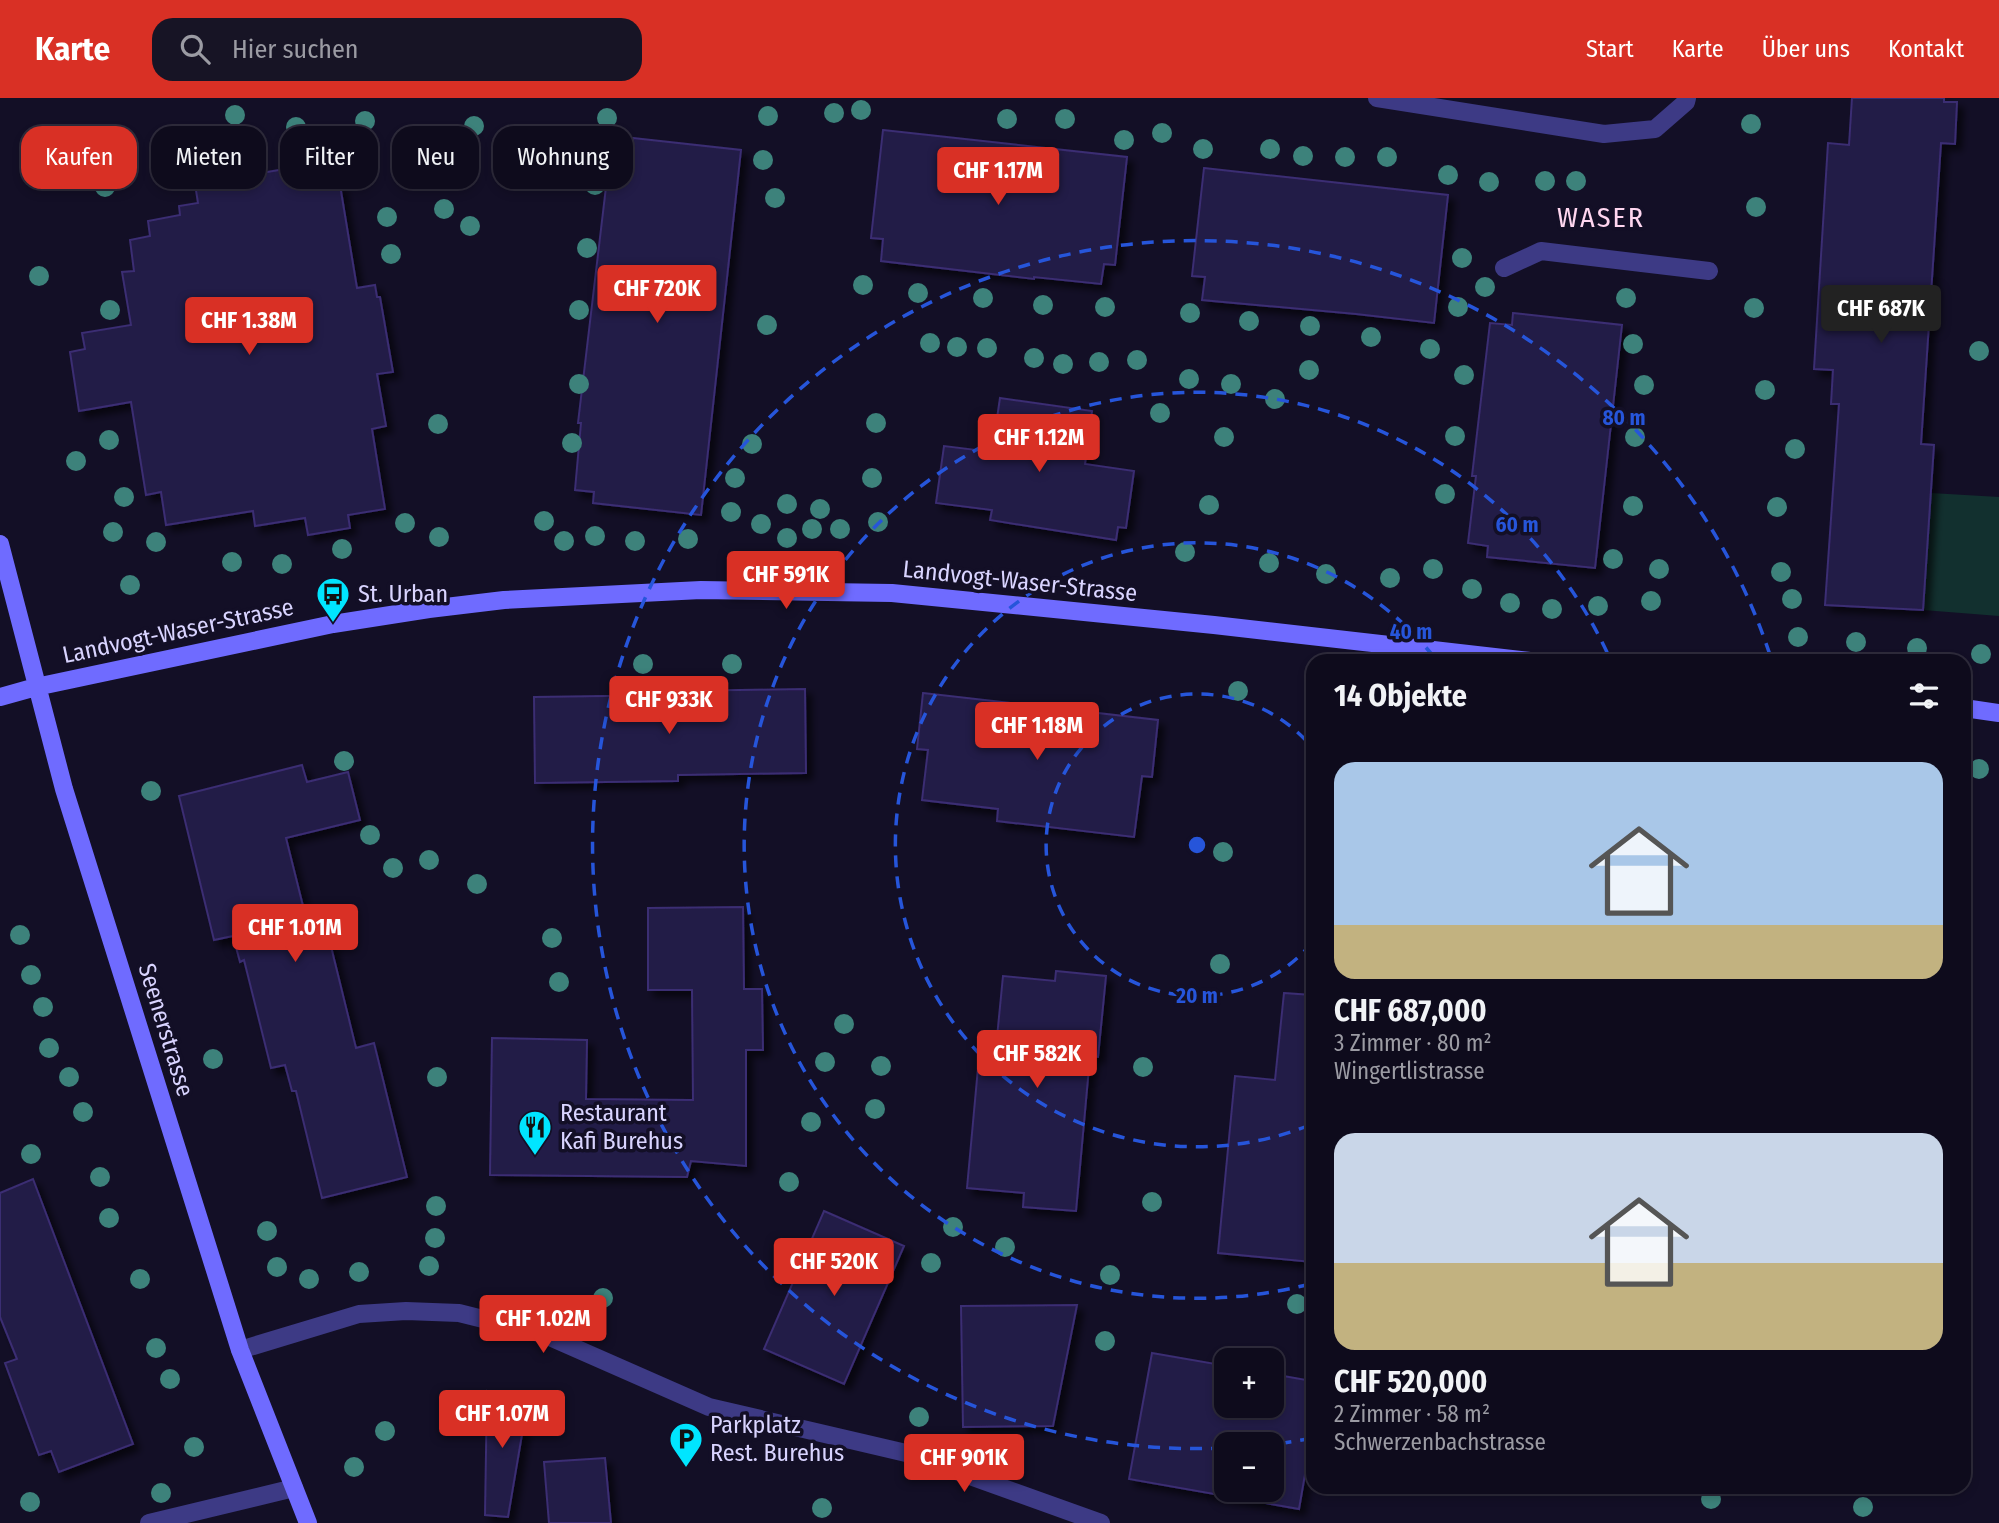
<!DOCTYPE html>
<html lang="de">
<head>
<meta charset="utf-8">
<style>
	:root { --surface:#0e0b1c; --page:#171425; --text:#f1f3f6; --muted:#9b9ba3; --line:#2e2b3b; --accent:#d93025 }
	body { margin:0; font-family:"Fira Sans Condensed",sans-serif; background:var(--page); color:var(--text); height:100vh; display:flex; flex-direction:column; font-size:26px; white-space:nowrap }
	* { box-sizing:border-box; margin:0 }
	p { font-size:23px; color:var(--muted) }
	.icon { flex:none; width:38px; height:38px; fill:none; stroke:currentColor; stroke-width:2; stroke-linecap:round; stroke-linejoin:round }
	.map { position:relative; flex:1; overflow:hidden }
	.panel { position:absolute; left:1306px; top:556px; width:665px; height:840px; display:flex; flex-direction:column; background:var(--surface); border-radius:21px; box-shadow:0 4px 10px #0003,0 0 0 2px var(--line) }
	.panel>* { flex:none }
	.banner { position:absolute; left:21px; top:28px; width:665px; height:63px; display:flex; gap:14px }
	.controls { position:absolute; left:1214px; top:1250px; display:grid; gap:14px }
	.controls a { display:grid; place-items:center; width:70px; height:70px; border-radius:14px; background:var(--surface); box-shadow:0 4px 10px #0003,0 0 0 2px var(--line); font-size:35px }
	.price { position:absolute; translate:-50% -60px; padding:0 16px; border-radius:7px; background:var(--accent); color:#fff; font-size:23px; line-height:46px; filter:drop-shadow(0 2px 4px #0008) }
	.price::after { content:''; position:absolute; left:50%; top:42px; width:21px; height:16px; margin-left:-10px; background:inherit; clip-path:polygon(0 0,100% 0,50% 100%) }
	.price.on { background:#222; color:#fff }
	ul { padding:0; list-style:none }
	li { display:grid; align-content:center; gap:14px; height:371px; padding:0 28px }
	li span { display:grid; place-items:center; height:217px; border-radius:21px; color:#555 }
	li>.icon { margin-inline-start:auto }
	span .icon { width:126px; height:126px; fill:#fffc; stroke-width:1 }
	li b { font-size:30px }
	h2 { display:flex; justify-content:space-between; align-items:center; height:84px; padding:0 28px; font-size:30px }
	.chip { padding:0 24px; border-radius:21px; background:var(--surface); box-shadow:0 4px 10px #0003,0 0 0 2px var(--line); font-size:24px; line-height:63px }
	.chip.on { background:var(--accent); color:#fff }
	header { display:flex; align-items:center; gap:42px; box-sizing:border-box; height:98px; padding:0 35px; background:var(--accent); color:#fff }
	header strong { font-size:33px }
	nav { display:flex; gap:38px; margin-inline-start:auto; font-size:24px }
	.search { width:490px; height:63px; background:var(--page); display:flex; align-items:center; gap:18px; box-sizing:border-box; padding:0 24px; border-radius:21px; color:var(--muted); font-size:26px }
	.map>svg:first-child { display:block }
	.green { fill:#12302f }
	.building { fill:#241b47; stroke:#3b2d73; stroke-width:2; fill-rule:evenodd; filter:url(#shadow) }
	.lines { fill:none; stroke-linecap:round; stroke-linejoin:round }
	.lane { stroke:#3d3a85; stroke-width:18 }
	.street { stroke:#3d3a85; stroke-width:18 }
	.secondary { stroke:#6f6bff; stroke-width:18 }
	.tree { fill:#3d827b }
	.ring { fill:none; stroke:#2655da; stroke-width:3.5; stroke-dasharray:12 9 }
	.labels { text-anchor:middle; stroke-width:7; stroke-linejoin:round; paint-order:stroke }
	.street-label { font-size:24px; fill:#d9d4ff; stroke:#130f26 }
	.poi-label { font-size:24px; fill:#d9d4ff; stroke:#130f26; text-anchor:start }
	.quarter-label { font-size:28px; letter-spacing:2px; fill:#ffd6f0; stroke:#130f26 }
	.centre { fill:#2655da; stroke:#130f26; stroke-width:3.5 }
	.ring-label { font-size:21px; text-anchor:middle; font-weight:bold; fill:#2655da; stroke:#130f26; stroke-width:7; stroke-linejoin:round; paint-order:stroke }
</style>
</head>
<body>
<header>
<strong>Karte</strong>
<div class="search"><svg class="icon" aria-label="search" viewBox="0 0 24 24"><circle cx="10" cy="10" r="6"/><path d="M15 15l6 6"/></svg>Hier suchen</div>
<nav><a>Start</a><a>Karte</a><a>Über uns</a><a>Kontakt</a></nav>
</header>
<div class="map">
<svg width="1999" height="1425" viewBox="0 0 1999 1425">
	<defs>
		<filter id="shadow"><feDropShadow dx="6" dy="6" stdDeviation="3.5" flood-color="#0009"/></filter>
	</defs>
	<rect width="100%" height="100%" fill="#130f26"/>
	<path class="green" d="M1931,395L1999,399V518L1923,512Z"/>
	<path class="building" d="M1852,0H1944V4H1957L1955,46L1941,45L1921,346L1934,347L1923,512L1825,507L1839,306H1831L1833,272L1814,271L1828,45L1849,47Z
		M883,32L1127,59L1115,167L1104,166L1101,186L1034,179V181L881,163L883,141L871,140Z
		M633,40L741,52L701,417L593,405L594,394L575,392L581,325H578L611,47L632,50Z
		M309,67L314,91L340,87L357,190L375,187L377,199H380L393,274L377,276L386,328L372,331L385,411L348,417L350,430L308,437L305,420L255,428L253,413L166,427L161,394L146,397L131,304L79,313L70,254L85,251L82,235L131,227L122,174L134,173L130,142L150,138L148,123L180,117L179,108L198,105L195,86Z
		M1204,70L1448,97L1434,225L1356,216L1202,202L1205,179L1192,178Z
		M1513,215L1622,227L1595,470L1487,459L1488,448L1468,445L1476,378H1472L1490,225L1512,227Z
		M1000,300L1092,313L1085,366L1134,373L1126,430L1118,429L1116,442L990,422L992,412L936,405L944,348L992,354Z
		M805,591L806,675L678,677V683L535,685L534,599L677,597V593Z
		M923,595L1158,622L1152,679L1142,678L1134,739L997,723L998,711L922,702L928,652L917,651Z
		M302,667L307,684L348,674L360,722L286,740L306,820L323,816L356,950L374,945L407,1079L322,1100L296,993H292L285,967L271,970L244,862L240,864L233,838L214,842L179,698Z
		M743,809L744,891H762L763,952H746V1068L691,1063L687,1079L490,1077L492,940L587,942L586,1001L693,1002L692,892H648V810Z
		M1056,873L1106,878L1098,959L1090,958L1076,1113L1023,1109L1024,1095L967,1090L979,959L995,960L1003,878L1055,883Z
		M1284,895L1312,897V1164L1218,1155L1235,978L1275,982Z
		M33,1081L133,1346L59,1374L51,1353L39,1357L5,1265L17,1261L0,1219V1095Z
		M824,1113L904,1148L844,1286L764,1251Z
		M1077,1207L1053,1328L963,1329L961,1208Z
		M1152,1255L1227,1268V1307H1272V1276L1312,1283V1336L1299,1411L1129,1381ZM1227,1346H1272V1391H1227Z
		M487,1293L528,1301L508,1419L485,1417Z
		M605,1360L611,1425H549L544,1364Z"/>
	<g class="lines">
		<path class="lane" d="M1504,170L1541,153L1709,173"/>
		<path class="street" d="M1377,0L1604,36L1655,31L1686,4L1687,0
			M240,1252L359,1216L406,1213L459,1215L543,1236L709,1309L906,1355L1101,1425
			M149,1425L294,1390"/>
		<path class="secondary" d="M0,446L64,691L240,1252L308,1425
			M0,599L36,589L333,526L429,511L504,502L701,492L892,495L1214,527L1539,564
			M1964,610L1999,615"/>
	</g>
	<g class="tree">
		<circle cx="861" cy="12" r="10"/>
		<circle cx="834" cy="15" r="10"/>
		<circle cx="235" cy="17" r="10"/>
		<circle cx="768" cy="18" r="10"/>
		<circle cx="607" cy="20" r="10"/>
		<circle cx="1007" cy="21" r="10"/>
		<circle cx="1065" cy="21" r="10"/>
		<circle cx="365" cy="23" r="10"/>
		<circle cx="1751" cy="26" r="10"/>
		<circle cx="474" cy="28" r="10"/>
		<circle cx="296" cy="29" r="10"/>
		<circle cx="1162" cy="35" r="10"/>
		<circle cx="1124" cy="42" r="10"/>
		<circle cx="1203" cy="51" r="10"/>
		<circle cx="1270" cy="51" r="10"/>
		<circle cx="1303" cy="58" r="10"/>
		<circle cx="1345" cy="59" r="10"/>
		<circle cx="1387" cy="59" r="10"/>
		<circle cx="763" cy="62" r="10"/>
		<circle cx="161" cy="65" r="10"/>
		<circle cx="124" cy="66" r="10"/>
		<circle cx="1448" cy="77" r="10"/>
		<circle cx="453" cy="78" r="10"/>
		<circle cx="1545" cy="83" r="10"/>
		<circle cx="1576" cy="83" r="10"/>
		<circle cx="1489" cy="84" r="10"/>
		<circle cx="595" cy="87" r="10"/>
		<circle cx="105" cy="89" r="10"/>
		<circle cx="775" cy="100" r="10"/>
		<circle cx="1756" cy="109" r="10"/>
		<circle cx="444" cy="111" r="10"/>
		<circle cx="387" cy="119" r="10"/>
		<circle cx="470" cy="128" r="10"/>
		<circle cx="587" cy="150" r="10"/>
		<circle cx="391" cy="156" r="10"/>
		<circle cx="1462" cy="160" r="10"/>
		<circle cx="39" cy="178" r="10"/>
		<circle cx="863" cy="187" r="10"/>
		<circle cx="1485" cy="189" r="10"/>
		<circle cx="918" cy="195" r="10"/>
		<circle cx="983" cy="200" r="10"/>
		<circle cx="1626" cy="200" r="10"/>
		<circle cx="1043" cy="207" r="10"/>
		<circle cx="1105" cy="209" r="10"/>
		<circle cx="1458" cy="209" r="10"/>
		<circle cx="1754" cy="210" r="10"/>
		<circle cx="110" cy="212" r="10"/>
		<circle cx="579" cy="212" r="10"/>
		<circle cx="1190" cy="215" r="10"/>
		<circle cx="1249" cy="223" r="10"/>
		<circle cx="767" cy="227" r="10"/>
		<circle cx="1310" cy="228" r="10"/>
		<circle cx="1371" cy="239" r="10"/>
		<circle cx="930" cy="245" r="10"/>
		<circle cx="1633" cy="246" r="10"/>
		<circle cx="957" cy="249" r="10"/>
		<circle cx="987" cy="250" r="10"/>
		<circle cx="1430" cy="251" r="10"/>
		<circle cx="1979" cy="253" r="10"/>
		<circle cx="1034" cy="260" r="10"/>
		<circle cx="1137" cy="262" r="10"/>
		<circle cx="1099" cy="264" r="10"/>
		<circle cx="1063" cy="266" r="10"/>
		<circle cx="1309" cy="272" r="10"/>
		<circle cx="1464" cy="277" r="10"/>
		<circle cx="1189" cy="281" r="10"/>
		<circle cx="579" cy="286" r="10"/>
		<circle cx="1231" cy="286" r="10"/>
		<circle cx="1644" cy="287" r="10"/>
		<circle cx="1765" cy="292" r="10"/>
		<circle cx="1275" cy="301" r="10"/>
		<circle cx="1160" cy="315" r="10"/>
		<circle cx="876" cy="325" r="10"/>
		<circle cx="438" cy="326" r="10"/>
		<circle cx="1455" cy="338" r="10"/>
		<circle cx="1224" cy="339" r="10"/>
		<circle cx="1635" cy="339" r="10"/>
		<circle cx="109" cy="342" r="10"/>
		<circle cx="572" cy="345" r="10"/>
		<circle cx="752" cy="346" r="10"/>
		<circle cx="1795" cy="351" r="10"/>
		<circle cx="76" cy="363" r="10"/>
		<circle cx="735" cy="380" r="10"/>
		<circle cx="872" cy="380" r="10"/>
		<circle cx="1445" cy="396" r="10"/>
		<circle cx="124" cy="399" r="10"/>
		<circle cx="787" cy="406" r="10"/>
		<circle cx="1209" cy="407" r="10"/>
		<circle cx="1633" cy="408" r="10"/>
		<circle cx="1777" cy="409" r="10"/>
		<circle cx="820" cy="411" r="10"/>
		<circle cx="731" cy="414" r="10"/>
		<circle cx="544" cy="423" r="10"/>
		<circle cx="878" cy="424" r="10"/>
		<circle cx="405" cy="425" r="10"/>
		<circle cx="761" cy="426" r="10"/>
		<circle cx="812" cy="431" r="10"/>
		<circle cx="840" cy="431" r="10"/>
		<circle cx="113" cy="434" r="10"/>
		<circle cx="595" cy="438" r="10"/>
		<circle cx="439" cy="439" r="10"/>
		<circle cx="787" cy="440" r="10"/>
		<circle cx="688" cy="441" r="10"/>
		<circle cx="564" cy="443" r="10"/>
		<circle cx="635" cy="443" r="10"/>
		<circle cx="156" cy="444" r="10"/>
		<circle cx="342" cy="451" r="10"/>
		<circle cx="1185" cy="454" r="10"/>
		<circle cx="1613" cy="461" r="10"/>
		<circle cx="232" cy="464" r="10"/>
		<circle cx="1269" cy="465" r="10"/>
		<circle cx="282" cy="466" r="10"/>
		<circle cx="1433" cy="471" r="10"/>
		<circle cx="1659" cy="471" r="10"/>
		<circle cx="1781" cy="474" r="10"/>
		<circle cx="1326" cy="476" r="10"/>
		<circle cx="1390" cy="480" r="10"/>
		<circle cx="130" cy="487" r="10"/>
		<circle cx="1472" cy="491" r="10"/>
		<circle cx="1792" cy="501" r="10"/>
		<circle cx="1651" cy="503" r="10"/>
		<circle cx="1510" cy="505" r="10"/>
		<circle cx="1598" cy="508" r="10"/>
		<circle cx="1552" cy="511" r="10"/>
		<circle cx="1798" cy="539" r="10"/>
		<circle cx="1856" cy="544" r="10"/>
		<circle cx="1917" cy="550" r="10"/>
		<circle cx="1981" cy="556" r="10"/>
		<circle cx="643" cy="566" r="10"/>
		<circle cx="732" cy="566" r="10"/>
		<circle cx="1238" cy="593" r="10"/>
		<circle cx="344" cy="663" r="10"/>
		<circle cx="1979" cy="671" r="10"/>
		<circle cx="151" cy="693" r="10"/>
		<circle cx="370" cy="737" r="10"/>
		<circle cx="1223" cy="754" r="10"/>
		<circle cx="429" cy="762" r="10"/>
		<circle cx="393" cy="770" r="10"/>
		<circle cx="477" cy="786" r="10"/>
		<circle cx="20" cy="837" r="10"/>
		<circle cx="552" cy="840" r="10"/>
		<circle cx="1220" cy="866" r="10"/>
		<circle cx="31" cy="877" r="10"/>
		<circle cx="559" cy="884" r="10"/>
		<circle cx="43" cy="909" r="10"/>
		<circle cx="844" cy="926" r="10"/>
		<circle cx="49" cy="950" r="10"/>
		<circle cx="213" cy="961" r="10"/>
		<circle cx="825" cy="964" r="10"/>
		<circle cx="881" cy="968" r="10"/>
		<circle cx="1143" cy="969" r="10"/>
		<circle cx="69" cy="979" r="10"/>
		<circle cx="437" cy="979" r="10"/>
		<circle cx="875" cy="1011" r="10"/>
		<circle cx="83" cy="1014" r="10"/>
		<circle cx="811" cy="1024" r="10"/>
		<circle cx="31" cy="1056" r="10"/>
		<circle cx="100" cy="1079" r="10"/>
		<circle cx="789" cy="1084" r="10"/>
		<circle cx="1152" cy="1104" r="10"/>
		<circle cx="436" cy="1108" r="10"/>
		<circle cx="109" cy="1120" r="10"/>
		<circle cx="953" cy="1129" r="10"/>
		<circle cx="267" cy="1133" r="10"/>
		<circle cx="435" cy="1140" r="10"/>
		<circle cx="1005" cy="1149" r="10"/>
		<circle cx="931" cy="1165" r="10"/>
		<circle cx="429" cy="1168" r="10"/>
		<circle cx="277" cy="1169" r="10"/>
		<circle cx="359" cy="1174" r="10"/>
		<circle cx="1110" cy="1177" r="10"/>
		<circle cx="140" cy="1181" r="10"/>
		<circle cx="309" cy="1181" r="10"/>
		<circle cx="603" cy="1200" r="10"/>
		<circle cx="1297" cy="1206" r="10"/>
		<circle cx="1105" cy="1243" r="10"/>
		<circle cx="156" cy="1250" r="10"/>
		<circle cx="170" cy="1281" r="10"/>
		<circle cx="919" cy="1319" r="10"/>
		<circle cx="385" cy="1333" r="10"/>
		<circle cx="194" cy="1349" r="10"/>
		<circle cx="354" cy="1369" r="10"/>
		<circle cx="161" cy="1395" r="10"/>
		<circle cx="1711" cy="1401" r="10"/>
		<circle cx="30" cy="1404" r="10"/>
		<circle cx="1863" cy="1409" r="10"/>
		<circle cx="822" cy="1410" r="10"/>
	</g>
	<g class="ring">
		<path d="M1312 845A151 151 0 1 1 1312 649"/>
		<path d="M1310 1027A302 302 0 1 1 1437 563"/>
		<path d="M1310 1186A453 453 0 1 1 1611 563"/>
		<path d="M1312 1340A604 604 0 0 1 1276 1346M1223 1350A604 604 0 1 1 1771 560"/>
	</g>
	<defs>
		<symbol id="bus-pin" viewBox="-11 -11 22 30"><path d="M0 17L-7.5 6A9.5 9.5 0 1 1 7.5 6Z" fill="#00e5ff" stroke="#130f26"/><path d="M-5-6H5V4H4V6H2V4H-2V6H-4V4H-5ZM-3.5-4V0h7V-4ZM-3.5 1.2v1.5H-2V1.2ZM2 1.2v1.5H3.5V1.2Z" fill="#111"/></symbol>
		<symbol id="restaurant-pin" viewBox="-11 -11 22 30"><path d="M0 17L-7.5 6A9.5 9.5 0 1 1 7.5 6Z" fill="#00e5ff" stroke="#130f26"/><path d="M-5-6h1v4h1v-4h1v4h1v-4h1v5L-1.5 .5V6h-2V.5L-5-1ZM5-6V6H3V1.5H1.5Q1.5-4 5-6Z" fill="#111"/></symbol>
		<symbol id="parking-pin" viewBox="-11 -11 22 30"><path d="M0 17L-7.5 6A9.5 9.5 0 1 1 7.5 6Z" fill="#00e5ff" stroke="#130f26"/><path d="M-3.5-5.5H1a3.5 3.5 0 0 1 0 7H-1V5.5H-3.5ZM-1-3.4V-.6H.8a1.4 1.4 0 0 0 0-2.8Z" fill="#111"/></symbol>
	</defs>
	<g fill-rule="evenodd">
		<use href="#bus-pin" x="314" y="477" width="38" height="52"/>
		<use href="#restaurant-pin" x="516" y="1010" width="38" height="52"/>
		<use href="#parking-pin" x="667" y="1322" width="38" height="52"/>
	</g>
	<g class="labels">
		<g class="street-label">
			<text transform="translate(1020 483) rotate(6)" y="8">Landvogt-Waser-Strasse</text>
			<text transform="translate(178 533) rotate(-12)" y="8">Landvogt-Waser-Strasse</text>
			<text transform="translate(166 932) rotate(73)" y="8">Seenerstrasse</text>
		</g>
		<g class="poi-label">
			<text x="358" y="504">St. Urban</text>
			<text x="560" y="1023">Restaurant<tspan x="560" dy="28">Kafi Burehus</tspan></text>
			<text x="710" y="1335">Parkplatz<tspan x="710" dy="28">Rest. Burehus</tspan></text>
		</g>
		<g class="quarter-label">
			<text x="1601" y="129">WASER</text>
		</g>
	</g>
	<circle cx="1197" cy="747" r="10" class="centre"/>
	<g class="ring-label">
		<text x="1624" y="327">80 m</text>
		<text x="1517" y="434">60 m</text>
		<text x="1411" y="541">40 m</text>
		<text x="1197" y="905">20 m</text>
	</g>
</svg>
<div class="controls">
<a>+</a>
<a>−</a>
</div>
<b class="price" style="left:998px;top:109px">CHF 1.17M</b>
<b class="price" style="left:657px;top:227px">CHF 720K</b>
<b class="price on" style="left:1881px;top:247px">CHF 687K</b>
<b class="price" style="left:249px;top:259px">CHF 1.38M</b>
<b class="price" style="left:1039px;top:376px">CHF 1.12M</b>
<b class="price" style="left:786px;top:513px">CHF 591K</b>
<b class="price" style="left:669px;top:638px">CHF 933K</b>
<b class="price" style="left:1037px;top:664px">CHF 1.18M</b>
<b class="price" style="left:295px;top:866px">CHF 1.01M</b>
<b class="price" style="left:1037px;top:992px">CHF 582K</b>
<b class="price" style="left:834px;top:1200px">CHF 520K</b>
<b class="price" style="left:543px;top:1257px">CHF 1.02M</b>
<b class="price" style="left:502px;top:1352px">CHF 1.07M</b>
<b class="price" style="left:964px;top:1396px">CHF 901K</b>
<div class="banner">
<a class="chip on">Kaufen</a>
<a class="chip">Mieten</a>
<a class="chip">Filter</a>
<a class="chip">Neu</a>
<a class="chip">Wohnung</a>
</div>
<section class="panel">
<h2>14 Objekte<svg class="icon" aria-label="filters" viewBox="0 0 24 24"><path d="M4 7h16M4 17h16"/><circle cx="9" cy="7" r="2"/><circle cx="15" cy="17" r="2"/></svg></h2>
<ul>
<li><span style="background:linear-gradient(#a9c7e8 75%,#c2b280 0)"><svg class="icon" aria-label="home" viewBox="0 0 24 24"><path d="M3 11l9-7 9 7M6 9v11h12V9"/></svg></span><div><b>CHF 687,000</b><p>3 Zimmer · 80 m²</p><p>Wingertlistrasse</p></div></li>
<li><span style="background:linear-gradient(#c9d6e8 60%,#c2b280 0)"><svg class="icon" aria-label="home" viewBox="0 0 24 24"><path d="M3 11l9-7 9 7M6 9v11h12V9"/></svg></span><div><b>CHF 520,000</b><p>2 Zimmer · 58 m²</p><p>Schwerzenbachstrasse</p></div></li>
</ul>
</section>
</div>
</body>
</html>
